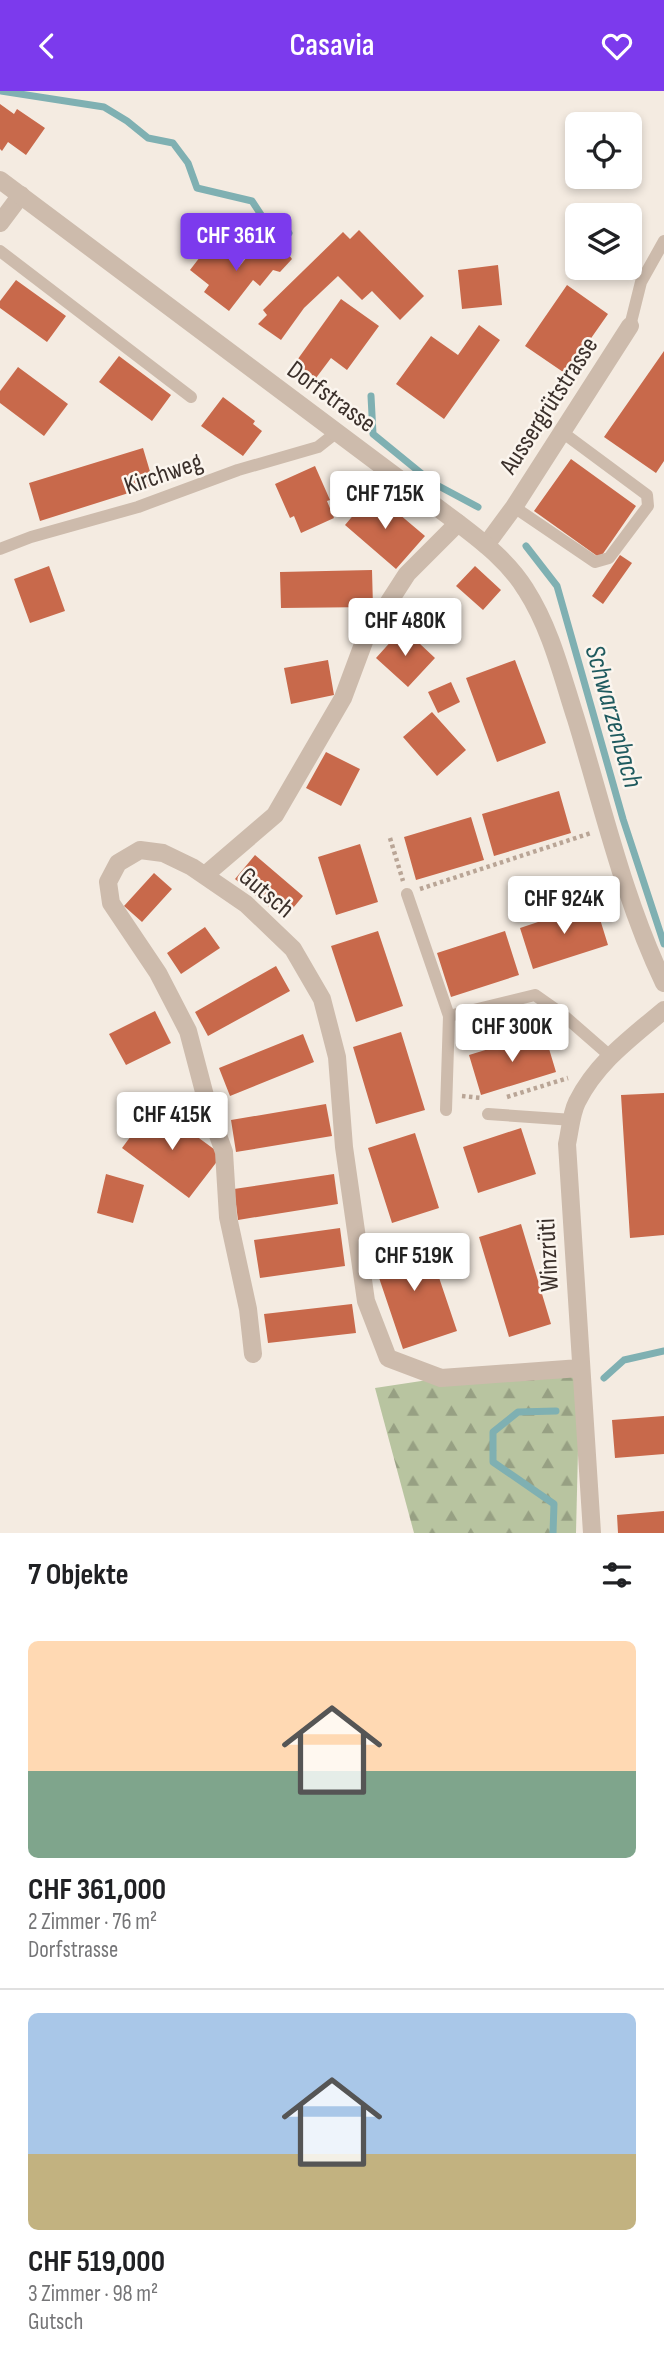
<!DOCTYPE html>
<html lang="de">
<head>
<meta charset="utf-8">
<style>
	:root { --surface:#fff; --page:#f6f6f6; --text:#202124; --muted:#757577; --line:#e0e0e0; --accent:#7c3aed }
	body { margin:0; font-family:"Sofia Sans Condensed",sans-serif; background:var(--page); color:var(--text); height:100vh; display:flex; flex-direction:column; font-size:26px; white-space:nowrap }
	* { box-sizing:border-box; margin:0 }
	p { font-size:23px; color:var(--muted) }
	.icon { flex:none; width:38px; height:38px; fill:none; stroke:currentColor; stroke-width:2; stroke-linecap:round; stroke-linejoin:round }
	.map { position:relative; height:1442px; overflow:hidden }
	.sheet { display:flex; flex-direction:column; background:var(--surface); flex:1 }
	.sheet>* { flex:none }
	.buttons { position:absolute; left:565px; top:21px; display:grid; gap:14px }
	.buttons a { display:grid; place-items:center; width:77px; height:77px; border-radius:10px; background:var(--surface); box-shadow:0 4px 10px #0003; font-size:35px }
	.price { position:absolute; translate:-50% -60px; padding:0 16px; border-radius:7px; background:#fff; color:#222; font-size:23px; line-height:46px; filter:drop-shadow(0 2px 4px #0008) }
	.price::after { content:''; position:absolute; left:50%; top:42px; width:21px; height:16px; margin-left:-10px; background:inherit; clip-path:polygon(0 0,100% 0,50% 100%) }
	.price.selected { background:var(--accent); color:#fff }
	ul { padding:0; list-style:none }
	li { display:grid; align-content:center; gap:14px; height:371px; padding:0 28px }
	li+li { border-top:2px solid var(--line) }
	li span { display:grid; place-items:center; height:217px; border-radius:10px; color:#555 }
	li>.icon { margin-inline-start:auto }
	span .icon { width:126px; height:126px; fill:#fffc; stroke-width:1 }
	li b { font-size:30px }
	h2 { display:flex; justify-content:space-between; align-items:center; height:84px; padding:0 28px; font-size:30px }
	header { display:flex; justify-content:space-between; align-items:center; height:91px; padding:0 28px; background:var(--accent); color:#fff; font-size:32px; font-weight:600 }
	.map>svg:first-child { display:block }
	.forest { fill:url(#forest-firs) }
	.lines { fill:none; stroke-linecap:round; stroke-linejoin:round }
	.stream { stroke:#7fb0b2; stroke-width:7 }
	.building { fill:#c8694b }
	.path { stroke:#b9a596; stroke-width:4.5; stroke-dasharray:3.5 3.5; stroke-linecap:butt }
	.service { stroke:#cdbbac; stroke-width:12 }
	.minor { stroke:#cdbbac; stroke-width:18 }
	.tertiary { stroke:#cdbbac; stroke-width:18 }
	.labels { text-anchor:middle; stroke-width:5; stroke-linejoin:round; paint-order:stroke }
	.street-label { font-size:26px; fill:#3b302b; stroke:#fbf5ee }
	.water-label { font-size:28px; font-style:italic; fill:#1f5a5e; stroke:#fbf5ee }
</style>
</head>
<body>
<header><svg class="icon" aria-label="back" viewBox="0 0 24 24"><path d="M15 5l-7 7 7 7"/></svg>Casavia<svg class="icon" aria-label="heart" viewBox="0 0 24 24"><path d="M12 20l-8-8c-3-5 5-10 8-4 3-6 11-1 8 4z"/></svg></header>
<div class="map">
<svg width="664" height="1442" viewBox="0 0 664 1442">
	<defs>
		<pattern id="forest-firs" width="22" height="20" patternUnits="userSpaceOnUse" patternTransform="scale(1.75)"><rect width="22" height="20" fill="#b8c4a0"/><path d="M5 1l3.5 6h-7zM16 11l3.5 6h-7z" fill="#97a083"/></pattern>
	</defs>
	<rect width="100%" height="100%" fill="#f4ebe1"/>
	<path class="forest" d="M580,1277L576,1442H414L375,1297L441,1287Z"/>
	<g class="lines">
		<path class="stream" d="M1,0L104,16L127,30L148,47L173,52L188,72L197,97L252,110L275,145L289,142
			M371,305L373,343L433,392L478,416
			M526,455L557,495L623,728L664,853
			M604,1287L624,1269L664,1260
			M553,1442L554,1413L493,1371V1341L518,1321L556,1320"/>
	</g>
	<path class="building" d="M0,13L14,23L17,18L45,37L26,64L8,51L2,60L0,58Z
		M359,139L424,205L400,229L372,200L362,209L338,185L304,217L281,249L258,233L267,224L263,219L343,141L350,148Z
		M210,153L239,176L255,156L269,167L284,157L292,168L280,181L273,179L260,195L253,189L229,220L204,201L209,194L190,179Z
		M498,174L502,214L462,218L458,179Z
		M16,189L66,225L47,251L0,217V210Z
		M567,194L608,223L566,283L525,255Z
		M341,208L379,235L347,279L331,267L316,287L295,272Z
		M479,234L500,249L444,328L396,293L431,245L458,264Z
		M664,260V370L656,382L604,346Z
		M119,265L171,304L152,330L99,291Z
		M18,276L68,313L44,345L0,312V300Z
		M223,306L255,330L253,333L262,340L243,365L201,335Z
		M143,357L154,394L40,430L29,392Z
		M571,368L636,415L600,467L534,420Z
		M315,375L330,409L327,410L334,427L301,442L294,425L290,427L275,393Z
		M373,401L425,445L396,478L345,434Z
		M620,464L632,472L603,513L592,505Z
		M49,475L65,520L30,532L14,488Z
		M475,475L501,499L483,519L456,495Z
		M372,479L373,516L281,517L280,481Z
		M403,537L435,567L408,596L376,567Z
		M328,569L334,604L291,613L284,577Z
		M515,569L546,652L497,671L466,587Z
		M451,591L460,611L438,622L428,601Z
		M432,621L466,659L437,685L403,646Z
		M326,661L360,678L341,715L306,697Z
		M559,700L571,742L494,765L482,723Z
		M471,726L484,769L416,789L404,746Z
		M360,753L378,811L336,824L318,766Z
		M255,764L303,805L284,828L235,788Z
		M154,782L172,798L142,831L124,815Z
		M595,812L608,854L533,878L520,837Z
		M205,836L220,857L181,883L167,862Z
		M378,840L403,915L356,931L331,855Z
		M505,840L519,884L451,906L437,862Z
		M276,875L290,900L208,945L195,921Z
		M155,920L171,952L126,974L109,943Z
		M401,941L425,1019L376,1033L353,956Z
		M544,941L556,981L481,1004L469,964Z
		M303,943L314,971L230,1005L219,977Z
		M664,1002V1144L630,1147L621,1004Z
		M326,1013L332,1045L236,1061L231,1029Z
		M154,1014L222,1064L189,1107L122,1057Z
		M521,1037L536,1083L478,1102L463,1056Z
		M415,1042L439,1117L392,1132L368,1057Z
		M106,1083L144,1094L133,1132L97,1122Z
		M334,1083L338,1113L238,1129L234,1098Z
		M521,1133L551,1233L509,1246L479,1146Z
		M340,1137L345,1175L260,1187L254,1149Z
		M425,1145L457,1240L403,1258L371,1163Z
		M352,1213L356,1242L268,1252L264,1223Z
		M664,1325V1363L615,1367L612,1329Z
		M664,1420V1442H618L617,1424Z"/>
	<g class="lines">
		<path class="path" d="M390,747L403,790
			M420,798L591,742
			M462,1005L481,1007
			M507,1006L568,987"/>
		<path class="service" d="M0,160L191,306
			M630,235L641,191L664,150
			M514,416L595,471L609,467L648,415L647,404L562,341
			M0,458L31,446L138,416L238,379L318,356L337,341
			M407,803L449,925L446,1019
			M449,925L535,904L562,923L609,964
			M488,1023L573,1029"/>
		<path class="minor" d="M0,132L21,104
			M486,454L514,416L630,235
			M205,784L275,724L343,607L365,548L407,483L458,432
			M253,1263L248,1218L228,1126L224,1061L208,1016L188,940L158,882L111,812L108,791L118,772L140,759L163,762L192,776L246,813L293,858L322,908L337,966L344,1056L366,1210L388,1267L441,1287L580,1277
			M592,1442L567,1053C570,1040 571,1023 577,1011C597,971 631,947 664,919"/>
		<path class="tertiary" d="M0,89L458,432C483,451 509,471 526,499C551,538 562,585 576,628C603,716 624,809 664,892"/>
	</g>
	<g class="labels">
		<g class="street-label">
			<text transform="translate(332 305) rotate(36)" y="9">Dorfstrasse</text>
			<text transform="translate(548 314) rotate(-57)" y="9">Aussergrütstrasse</text>
			<text transform="translate(163 382) rotate(-19)" y="9">Kirchweg</text>
			<text transform="translate(267 801) rotate(40)" y="9">Gutsch</text>
			<text transform="translate(547 1164) rotate(-93)" y="9">Winzrüti</text>
		</g>
		<g class="water-label">
			<text transform="translate(615 625) rotate(74)" y="10">Schwarzenbach</text>
		</g>
	</g>
</svg>
<div class="buttons">
<a><svg class="icon" aria-label="locate" viewBox="0 0 24 24"><circle cx="12" cy="12" r="6"/><path d="M12 2v4M12 18v4M2 12h4M18 12h4"/></svg></a>
<a><svg class="icon" aria-label="layers" viewBox="0 0 24 24"><path d="M12 4l9 5-9 5-9-5zM3 14l9 5 9-5"/></svg></a>
</div>
<b class="price selected" style="left:236px;top:182px">CHF 361K</b>
<b class="price" style="left:385px;top:440px">CHF 715K</b>
<b class="price" style="left:405px;top:567px">CHF 480K</b>
<b class="price" style="left:564px;top:845px">CHF 924K</b>
<b class="price" style="left:512px;top:973px">CHF 300K</b>
<b class="price" style="left:172px;top:1061px">CHF 415K</b>
<b class="price" style="left:414px;top:1202px">CHF 519K</b>
</div>
<section class="sheet">
<h2>7 Objekte<svg class="icon" aria-label="filters" viewBox="0 0 24 24"><path d="M4 7h16M4 17h16"/><circle cx="9" cy="7" r="2"/><circle cx="15" cy="17" r="2"/></svg></h2>
<ul>
<li><span style="background:linear-gradient(#ffd9b3 60%,#7fa58c 0)"><svg class="icon" aria-label="home" viewBox="0 0 24 24"><path d="M3 11l9-7 9 7M6 9v11h12V9"/></svg></span><div><b>CHF 361,000</b><p>2 Zimmer · 76 m²</p><p>Dorfstrasse</p></div></li>
<li><span style="background:linear-gradient(#a9c7e8 65%,#c2b280 0)"><svg class="icon" aria-label="home" viewBox="0 0 24 24"><path d="M3 11l9-7 9 7M6 9v11h12V9"/></svg></span><div><b>CHF 519,000</b><p>3 Zimmer · 98 m²</p><p>Gutsch</p></div></li>
</ul>
</section>
</body>
</html>
